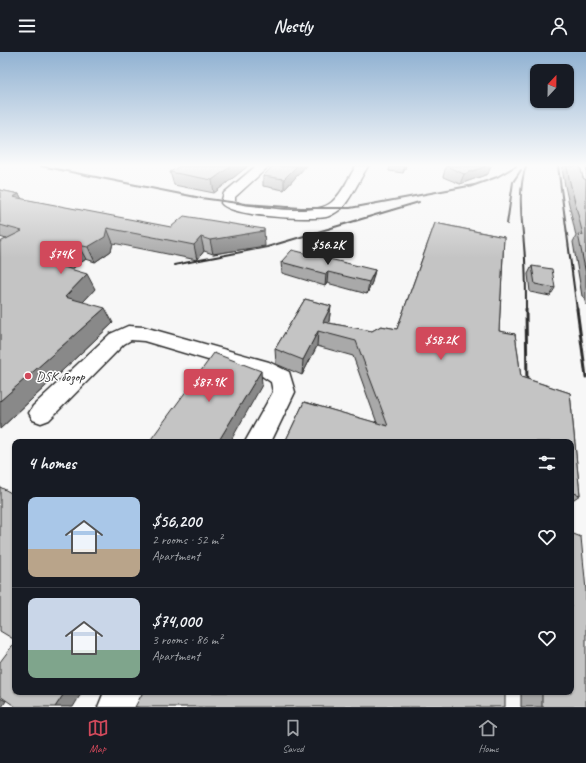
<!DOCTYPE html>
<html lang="en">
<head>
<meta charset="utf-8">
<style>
	:root { --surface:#171b24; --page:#20242c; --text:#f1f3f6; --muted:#9ea1a6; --line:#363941; --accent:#d1495b }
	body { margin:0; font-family:Caveat,sans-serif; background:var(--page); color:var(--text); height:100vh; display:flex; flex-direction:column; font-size:15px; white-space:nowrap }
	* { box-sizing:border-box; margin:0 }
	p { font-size:13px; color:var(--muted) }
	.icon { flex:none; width:22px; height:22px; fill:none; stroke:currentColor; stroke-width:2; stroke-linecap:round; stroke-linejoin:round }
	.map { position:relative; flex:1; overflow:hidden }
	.details { position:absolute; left:12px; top:387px; width:562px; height:256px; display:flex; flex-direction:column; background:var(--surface); border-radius:8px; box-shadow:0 1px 3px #0004 }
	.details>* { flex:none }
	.needle { width:26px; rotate:22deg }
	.fabs { position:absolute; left:530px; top:12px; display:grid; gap:8px }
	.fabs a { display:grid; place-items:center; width:44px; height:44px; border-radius:8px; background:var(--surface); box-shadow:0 1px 3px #0004; font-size:20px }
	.price { position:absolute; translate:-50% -34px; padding:0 9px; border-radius:4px; background:var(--accent); color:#fff; font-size:13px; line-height:26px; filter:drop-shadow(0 1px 2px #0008) }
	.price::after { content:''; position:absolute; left:50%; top:24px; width:12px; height:9px; margin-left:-6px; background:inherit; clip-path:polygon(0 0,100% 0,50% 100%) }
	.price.on { background:#222; color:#fff }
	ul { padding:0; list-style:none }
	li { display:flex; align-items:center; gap:12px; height:100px; padding:0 16px }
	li+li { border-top:1px solid var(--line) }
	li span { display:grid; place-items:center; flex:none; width:112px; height:80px; border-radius:8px; color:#555 }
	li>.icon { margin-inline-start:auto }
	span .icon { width:48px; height:48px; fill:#fffc; stroke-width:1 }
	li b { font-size:17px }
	h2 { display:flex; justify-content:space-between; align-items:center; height:48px; padding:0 16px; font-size:17px }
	header { display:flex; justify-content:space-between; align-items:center; height:52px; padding:0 16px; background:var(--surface); font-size:18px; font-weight:800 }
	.dock { display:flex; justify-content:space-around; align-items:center; height:56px; border-top:1px solid var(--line); background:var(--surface); font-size:11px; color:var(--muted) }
	.dock a { display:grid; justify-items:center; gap:2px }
	.dock .on { color:var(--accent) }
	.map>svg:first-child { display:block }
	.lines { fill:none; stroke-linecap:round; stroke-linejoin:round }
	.minor-casing { stroke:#2b2b2b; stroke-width:3 }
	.minor { fill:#fff; fill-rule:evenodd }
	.rail-far1 { stroke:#2b2b2b; stroke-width:2 }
	.rail { stroke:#2b2b2b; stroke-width:3 }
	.wall { fill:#a9a9a9; stroke:#2b2b2b }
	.shaded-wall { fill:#898989; stroke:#2b2b2b }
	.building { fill:#c4c4c4; stroke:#2b2b2b }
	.poi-dot { fill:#d1495b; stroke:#fff; stroke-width:1.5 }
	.labels { text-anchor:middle; stroke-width:3; stroke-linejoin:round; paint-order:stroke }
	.poi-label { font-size:14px; fill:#2b2b2b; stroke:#fff; text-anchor:start }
</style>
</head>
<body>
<header><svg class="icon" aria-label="menu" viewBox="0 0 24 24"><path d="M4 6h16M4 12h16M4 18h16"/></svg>Nestly<svg class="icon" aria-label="person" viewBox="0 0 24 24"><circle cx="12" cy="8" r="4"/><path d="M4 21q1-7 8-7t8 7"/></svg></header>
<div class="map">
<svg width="586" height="655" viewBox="0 0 586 655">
	<rect width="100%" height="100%" fill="#f7f7f7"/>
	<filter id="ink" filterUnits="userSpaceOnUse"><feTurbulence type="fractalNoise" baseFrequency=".025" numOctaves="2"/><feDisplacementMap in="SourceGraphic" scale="8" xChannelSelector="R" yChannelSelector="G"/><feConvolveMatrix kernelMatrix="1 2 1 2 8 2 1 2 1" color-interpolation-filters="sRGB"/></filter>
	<g filter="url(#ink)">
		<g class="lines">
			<defs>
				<path id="minor" d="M256,114H269L235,145V149L243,153C264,155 315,165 332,150C342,142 349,125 356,114H368C361,125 350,148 342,156C338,159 331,164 326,165C308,168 231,165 221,151L224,141Z
					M576,114H586V137L580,133Z
					M128,274L144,275L269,310L289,320L295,340L271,390H245L273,340L271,330L262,324L144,289L131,288L124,292L49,368L41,371L33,368L29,361L33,354L110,282Z
					M104,640H144L137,655H98Z"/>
			</defs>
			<use href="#minor" class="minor-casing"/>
			<use href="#minor" class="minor"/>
			<path class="rail-far1" d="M41,114L201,146L245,152L301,156H350L474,133
				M526,114C517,141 522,166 524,193C526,215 526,236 526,258
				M558,114L577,258
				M469,135L497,125L516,114
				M507,172L513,130L521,118
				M174,213L267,195L419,150"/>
			<path class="rail" d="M526,257L527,335
				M577,257L586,325"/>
		</g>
		<path class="wall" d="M248,114L214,141L174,133L170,120Z
			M306,114L284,138L263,134V124Z
			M390,114H406L403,121L389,119Z
			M446,114L488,122L460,132L443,125Z
			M564,114H580L583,126L586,128V253L584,245L582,244L573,190L576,184L565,134L562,116Z
			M0,138L19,142L22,147L265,194L213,202L204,199L197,208L113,191L111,199L95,210L86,207L72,217L95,237L83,250L113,271L0,377L6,187L0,185Z
			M435,171L504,185L499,279L515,282L521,325L570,341L580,443L571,449V390H285L304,350L377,371L353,304L317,294L302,323L276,312L275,297L305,247L331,254L329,269L328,271L372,279L381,274L397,277Z
			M281,210L375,218L372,230L367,242L327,231L325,234L282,221Z
			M532,214L555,236L550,244L530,240L528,222Z
			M521,640H571L586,655H521Z"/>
		<path class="shaded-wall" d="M231,114H248L214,141L212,128Z
			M297,114H306L284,138V127Z
			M404,114H406L403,121Z
			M487,114H491L488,122L460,132L464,122Z
			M19,142L27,156L13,145Z
			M107,176L113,191L111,199L95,210L88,195Z
			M264,177L265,194L213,202L210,188Z
			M201,185L204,199L197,208L194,193Z
			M78,193L86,207L59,226L50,211Z
			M375,218L372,230L367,242L369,230Z
			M328,220L327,231L325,234L326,222Z
			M87,222L95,237L74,260L65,245Z
			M331,254L329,269L324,280L323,270Z
			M105,256L113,271L0,377V349Z
			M318,279L317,294L302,323L303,308Z
			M261,319L262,333L230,390H218Z
			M65,640H82L73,655H55Z
			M0,646L6,649L2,655H0Z"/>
		<path class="building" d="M180,114H231L212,128L170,120Z
			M273,114H297L284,127L263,124Z
			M446,114H487L464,122Z
			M567,114H580L583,126L586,128V222L578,182L583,183L569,126Z
			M0,138L19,142L13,145L171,175L184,164L264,177V179L210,188L201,185L194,193L107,176L105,185L88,195L78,193L50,211L87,222L65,245L105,256L0,349V190L22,179L0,173Z
			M435,171L504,185L499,279L515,282L521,325L570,341L580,443L571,440V390H285L304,350L388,374L356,289L318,279L303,308L275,297L305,247L331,254L323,270L372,279L381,274L397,277Z
			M292,198L375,218L369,230L328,220L326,222L281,210Z
			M532,214L552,217L555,236L535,232Z
			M214,301L261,319L218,390H149Z
			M0,435L15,443V588L0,579Z
			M571,481L581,485L586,538V655H542V640H571Z
			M15,590V640H65L55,655H16L0,644V610Z
			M143,640H505V655H135Z"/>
	</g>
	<linearGradient id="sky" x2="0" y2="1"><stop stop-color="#91b2d2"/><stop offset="0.55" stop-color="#fbfbfb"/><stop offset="1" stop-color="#fbfbfb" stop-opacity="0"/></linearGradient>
	<rect width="586" height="206" fill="url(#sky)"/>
	<circle class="poi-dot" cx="28" cy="324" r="4"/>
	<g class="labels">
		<g class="poi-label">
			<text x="36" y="329">DSK бозор</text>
		</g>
	</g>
</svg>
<div class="fabs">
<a><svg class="needle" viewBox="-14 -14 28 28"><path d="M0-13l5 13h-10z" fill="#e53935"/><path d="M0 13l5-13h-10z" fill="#9ea1a6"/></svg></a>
</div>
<b class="price on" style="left:328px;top:214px">$56.2K</b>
<b class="price" style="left:61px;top:223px">$74K</b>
<b class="price" style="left:441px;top:309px">$58.2K</b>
<b class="price" style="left:209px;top:351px">$87.9K</b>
<section class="details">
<h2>4 homes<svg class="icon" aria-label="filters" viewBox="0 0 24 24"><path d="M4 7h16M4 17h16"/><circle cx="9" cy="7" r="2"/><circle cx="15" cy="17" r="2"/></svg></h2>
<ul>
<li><span style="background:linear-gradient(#a9c7e8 65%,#b9a48a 0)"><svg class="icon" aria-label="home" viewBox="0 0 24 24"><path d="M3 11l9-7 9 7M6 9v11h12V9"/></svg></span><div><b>$56,200</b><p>2 rooms · 52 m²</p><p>Apartment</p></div><svg class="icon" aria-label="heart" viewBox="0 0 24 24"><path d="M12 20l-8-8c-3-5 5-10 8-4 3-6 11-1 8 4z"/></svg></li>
<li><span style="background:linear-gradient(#c9d6e8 65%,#7fa58c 0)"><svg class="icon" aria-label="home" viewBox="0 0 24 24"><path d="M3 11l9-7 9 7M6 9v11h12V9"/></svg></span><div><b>$74,000</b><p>3 rooms · 86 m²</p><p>Apartment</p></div><svg class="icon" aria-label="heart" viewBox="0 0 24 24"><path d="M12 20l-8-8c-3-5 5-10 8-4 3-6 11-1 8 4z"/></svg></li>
</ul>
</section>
</div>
<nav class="dock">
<a class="on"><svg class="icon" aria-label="map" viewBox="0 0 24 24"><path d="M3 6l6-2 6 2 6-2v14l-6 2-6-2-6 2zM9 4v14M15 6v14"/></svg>Map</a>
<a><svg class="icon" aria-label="saved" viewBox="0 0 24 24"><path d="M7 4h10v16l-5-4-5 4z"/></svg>Saved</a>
<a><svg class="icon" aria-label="home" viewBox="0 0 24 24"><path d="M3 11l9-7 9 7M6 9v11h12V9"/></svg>Home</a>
</nav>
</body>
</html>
